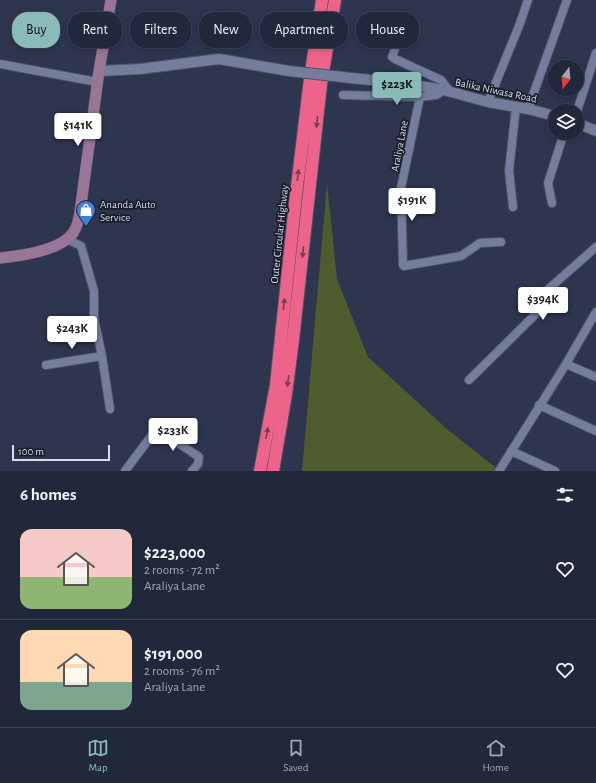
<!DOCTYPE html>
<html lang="en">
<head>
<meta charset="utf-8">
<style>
	:root { --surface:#22283b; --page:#2a3042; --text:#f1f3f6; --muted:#a2a6af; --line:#3f4455; --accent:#8bbbb9 }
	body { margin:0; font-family:"Alegreya Sans",sans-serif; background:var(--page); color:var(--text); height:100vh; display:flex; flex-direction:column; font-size:15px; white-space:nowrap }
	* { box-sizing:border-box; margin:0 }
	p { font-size:13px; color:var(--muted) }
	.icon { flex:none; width:22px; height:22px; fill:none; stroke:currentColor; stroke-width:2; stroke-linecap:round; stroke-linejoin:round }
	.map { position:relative; height:471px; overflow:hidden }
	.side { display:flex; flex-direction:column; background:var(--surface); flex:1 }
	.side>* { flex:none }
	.top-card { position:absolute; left:12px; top:12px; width:572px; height:36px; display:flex; gap:8px }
	.needle { width:26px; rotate:196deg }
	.fabs { position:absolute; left:548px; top:60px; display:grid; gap:8px }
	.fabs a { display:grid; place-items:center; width:36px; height:36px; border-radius:50%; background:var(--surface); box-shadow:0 2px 6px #0003,0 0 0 1px var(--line); font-size:20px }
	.scale { position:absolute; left:12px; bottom:10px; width:98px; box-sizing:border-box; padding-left:4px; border:2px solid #d7dded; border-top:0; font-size:11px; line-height:14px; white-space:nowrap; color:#d7dded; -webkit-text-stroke:3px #191d29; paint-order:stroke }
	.price { position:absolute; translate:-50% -34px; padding:0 9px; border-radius:4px; background:#fff; color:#222; font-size:13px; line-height:26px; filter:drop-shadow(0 1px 2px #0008) }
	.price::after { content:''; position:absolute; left:50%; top:24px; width:12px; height:9px; margin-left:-6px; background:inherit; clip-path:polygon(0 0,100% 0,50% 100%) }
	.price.active { background:var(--accent); color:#111 }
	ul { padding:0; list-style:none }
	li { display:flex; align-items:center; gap:12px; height:100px; padding:0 20px }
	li+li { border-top:1px solid var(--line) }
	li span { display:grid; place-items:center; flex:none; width:112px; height:80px; border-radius:12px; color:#555 }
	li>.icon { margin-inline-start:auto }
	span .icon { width:48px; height:48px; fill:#fffc; stroke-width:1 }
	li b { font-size:17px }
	h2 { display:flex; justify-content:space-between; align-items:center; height:48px; padding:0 20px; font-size:17px }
	.pill { padding:0 14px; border-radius:16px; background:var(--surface); box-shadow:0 2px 6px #0003,0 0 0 1px var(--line); font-size:14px; line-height:36px }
	.pill.active { background:var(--accent); color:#111 }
	.tabs { display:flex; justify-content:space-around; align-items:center; height:56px; border-top:1px solid var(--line); background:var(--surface); font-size:11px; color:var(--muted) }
	.tabs a { display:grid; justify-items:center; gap:2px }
	.tabs .active { color:var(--accent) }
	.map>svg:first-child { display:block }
	.green { fill:#4e5c2e }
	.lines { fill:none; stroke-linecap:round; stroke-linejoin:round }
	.minor-casing { stroke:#4b5268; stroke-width:10 }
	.tertiary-casing { stroke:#4b5268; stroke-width:12 }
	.secondary-casing { stroke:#4b5268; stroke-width:12 }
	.motorway-casing { stroke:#4b5268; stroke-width:14 }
	.minor { stroke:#747e9c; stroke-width:8 }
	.tertiary { stroke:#747e9c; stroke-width:10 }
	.secondary { stroke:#997696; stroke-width:11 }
	.motorway { stroke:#ee6389; stroke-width:12 }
	.tertiary-bridge-casing { stroke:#4b5268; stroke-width:12; stroke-linecap:butt }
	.tertiary-bridge { stroke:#747e9c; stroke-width:10 }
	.oneway { fill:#793c54 }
	.labels { text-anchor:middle; stroke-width:3.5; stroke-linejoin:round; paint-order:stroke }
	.street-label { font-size:11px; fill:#d7dded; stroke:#191d29 }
	.poi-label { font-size:11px; fill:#d7dded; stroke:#191d29; text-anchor:start }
</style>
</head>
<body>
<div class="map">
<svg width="596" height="471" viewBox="0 0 596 471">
	<rect width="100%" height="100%" fill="#2d354f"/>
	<path class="green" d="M327,183L337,279L368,357L447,429L500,471H302Z"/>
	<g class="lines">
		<defs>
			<path id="minor" d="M401,32L392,57L395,59L441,80L450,92
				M0,64L97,82
				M343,95L420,97L436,95L444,90
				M420,97L401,188L403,265L404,266L461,256L480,243L501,242
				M488,102L519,26L528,0
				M528,109L567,0
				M577,111L596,53
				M552,203L548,183L564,133
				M513,207L509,171L516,107
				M67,239L81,246L94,291V318L102,356L110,409
				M566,364L596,377
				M46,365L102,356
				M469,380L549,301L544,295V293L596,247
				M539,405L596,431
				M511,451L555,471
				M125,471L155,431H161L199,457L198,464L192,471
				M499,471L566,364L596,312"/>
			<path id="tertiary" d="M99,71L140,69L219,59L289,71
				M351,78L401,83L444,90L488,102L528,109L555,116
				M577,123L596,131"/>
			<path id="secondary" d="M0,258C20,256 60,251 73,233C77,227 79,219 80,212L99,71L111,0"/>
			<path id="motorway" d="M260,471L276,385L296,195L310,79L322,0
				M273,471L286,394L293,340L321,84L335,0"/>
		</defs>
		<use href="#minor" class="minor-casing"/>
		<use href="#tertiary" class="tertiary-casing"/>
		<use href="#secondary" class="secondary-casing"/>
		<use href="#motorway" class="motorway-casing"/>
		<use href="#minor" class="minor"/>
		<use href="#tertiary" class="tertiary"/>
		<use href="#secondary" class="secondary"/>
		<use href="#motorway" class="motorway"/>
		<defs>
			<path id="tertiary-bridge" d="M289,71L351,78"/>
		</defs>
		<use href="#tertiary-bridge" class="tertiary-bridge-casing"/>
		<use href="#tertiary-bridge" class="tertiary-bridge"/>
	</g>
	<defs><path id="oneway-solid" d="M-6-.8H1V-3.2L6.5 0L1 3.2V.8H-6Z"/></defs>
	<g class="oneway">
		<use href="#oneway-solid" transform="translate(317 122) rotate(96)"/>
		<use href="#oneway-solid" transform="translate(298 175) rotate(-83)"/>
		<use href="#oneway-solid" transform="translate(303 252) rotate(96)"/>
		<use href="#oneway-solid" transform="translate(284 304) rotate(-84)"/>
		<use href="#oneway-solid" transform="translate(288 381) rotate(98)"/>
		<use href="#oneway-solid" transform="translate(267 433) rotate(-80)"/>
	</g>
	<defs>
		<symbol id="shop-pin" viewBox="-11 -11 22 30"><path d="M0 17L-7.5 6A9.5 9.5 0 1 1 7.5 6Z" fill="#3f7fe0" stroke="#191d29"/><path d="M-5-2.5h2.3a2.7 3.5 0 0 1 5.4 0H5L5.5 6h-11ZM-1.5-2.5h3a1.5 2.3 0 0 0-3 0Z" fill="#fff"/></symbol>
	</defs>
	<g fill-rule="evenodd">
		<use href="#shop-pin" x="75" y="199" width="22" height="30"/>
	</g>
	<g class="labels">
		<g class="street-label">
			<text transform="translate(496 90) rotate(12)" y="4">Balika Niwasa Road</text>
			<text transform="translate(399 146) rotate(-79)" y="4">Araliya Lane</text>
			<text transform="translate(279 234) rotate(-84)" y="4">Outer Circular Highway</text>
		</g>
		<g class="poi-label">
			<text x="100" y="208">Ananda Auto<tspan x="100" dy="13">Service</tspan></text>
		</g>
	</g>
</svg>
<div class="fabs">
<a><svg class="needle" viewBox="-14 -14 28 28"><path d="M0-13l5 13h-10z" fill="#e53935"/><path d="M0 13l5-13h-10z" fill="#a2a6af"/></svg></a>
<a><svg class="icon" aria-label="layers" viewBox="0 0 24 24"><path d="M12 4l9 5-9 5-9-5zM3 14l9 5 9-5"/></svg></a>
</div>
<div class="scale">100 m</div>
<b class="price active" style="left:397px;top:106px">$223K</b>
<b class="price" style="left:78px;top:147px">$141K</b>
<b class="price" style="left:412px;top:222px">$191K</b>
<b class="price" style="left:543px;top:321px">$394K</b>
<b class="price" style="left:72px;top:350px">$243K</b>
<b class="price" style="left:173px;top:452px">$233K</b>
<div class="top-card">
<a class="pill active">Buy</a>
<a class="pill">Rent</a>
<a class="pill">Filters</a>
<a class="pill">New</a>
<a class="pill">Apartment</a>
<a class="pill">House</a>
</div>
</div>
<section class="side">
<h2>6 homes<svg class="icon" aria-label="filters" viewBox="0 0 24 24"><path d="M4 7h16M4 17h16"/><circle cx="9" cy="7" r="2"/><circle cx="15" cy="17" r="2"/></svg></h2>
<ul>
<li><span style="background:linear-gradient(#f6c9c9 60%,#8fb573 0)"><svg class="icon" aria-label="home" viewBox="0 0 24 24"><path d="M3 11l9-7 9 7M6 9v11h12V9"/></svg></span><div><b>$223,000</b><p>2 rooms · 72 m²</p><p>Araliya Lane</p></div><svg class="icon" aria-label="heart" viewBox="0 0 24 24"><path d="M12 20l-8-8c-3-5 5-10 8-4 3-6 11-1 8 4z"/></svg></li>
<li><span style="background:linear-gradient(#ffd9b3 65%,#7fa58c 0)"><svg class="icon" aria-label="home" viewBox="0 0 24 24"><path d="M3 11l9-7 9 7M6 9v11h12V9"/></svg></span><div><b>$191,000</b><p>2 rooms · 76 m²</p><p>Araliya Lane</p></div><svg class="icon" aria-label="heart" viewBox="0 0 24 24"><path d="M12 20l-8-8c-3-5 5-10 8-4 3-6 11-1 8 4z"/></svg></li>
</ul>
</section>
<nav class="tabs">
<a class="active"><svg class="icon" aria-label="map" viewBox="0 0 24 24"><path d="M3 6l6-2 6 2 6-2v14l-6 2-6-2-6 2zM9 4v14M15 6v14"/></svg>Map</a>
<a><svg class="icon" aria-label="saved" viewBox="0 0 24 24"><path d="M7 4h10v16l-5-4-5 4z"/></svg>Saved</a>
<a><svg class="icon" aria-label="home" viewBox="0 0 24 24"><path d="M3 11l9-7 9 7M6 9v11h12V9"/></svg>Home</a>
</nav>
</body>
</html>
